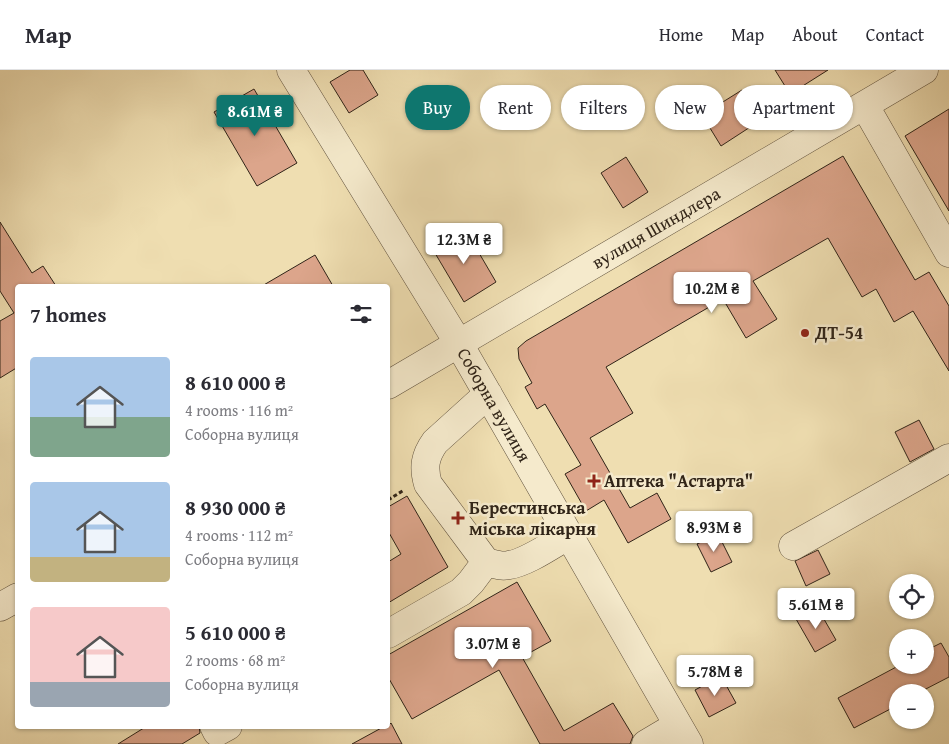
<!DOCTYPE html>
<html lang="en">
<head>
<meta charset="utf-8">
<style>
	:root { --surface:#fff; --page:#f2f2f3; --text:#2b2b33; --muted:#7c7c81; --line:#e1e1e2; --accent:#0f766e }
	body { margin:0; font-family:"Gentium Book Plus",serif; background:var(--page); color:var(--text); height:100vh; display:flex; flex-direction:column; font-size:19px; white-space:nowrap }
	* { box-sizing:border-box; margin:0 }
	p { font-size:16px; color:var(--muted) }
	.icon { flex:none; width:28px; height:28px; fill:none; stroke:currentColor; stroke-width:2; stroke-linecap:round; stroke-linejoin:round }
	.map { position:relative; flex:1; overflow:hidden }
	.side { position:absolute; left:15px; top:214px; width:375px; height:445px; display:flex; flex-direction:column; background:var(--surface); border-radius:5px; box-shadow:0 1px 4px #0004 }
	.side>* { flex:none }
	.top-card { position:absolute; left:405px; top:15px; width:469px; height:45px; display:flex; gap:10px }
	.tools { position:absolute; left:889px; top:504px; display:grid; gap:10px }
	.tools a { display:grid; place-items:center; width:45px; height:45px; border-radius:50%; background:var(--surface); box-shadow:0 1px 4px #0004; font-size:25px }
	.price { position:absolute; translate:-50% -42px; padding:0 11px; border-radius:5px; background:#fff; color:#222; font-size:16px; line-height:32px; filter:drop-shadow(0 1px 2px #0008) }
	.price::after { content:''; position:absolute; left:50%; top:30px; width:15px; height:11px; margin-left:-8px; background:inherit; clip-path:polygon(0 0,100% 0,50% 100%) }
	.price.on { background:var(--accent); color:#fff }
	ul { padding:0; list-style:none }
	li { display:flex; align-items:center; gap:15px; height:125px; padding:0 15px }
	li span { display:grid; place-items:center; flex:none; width:140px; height:100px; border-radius:5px; color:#555 }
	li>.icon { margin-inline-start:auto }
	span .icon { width:60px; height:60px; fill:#fffc; stroke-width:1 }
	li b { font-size:21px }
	h2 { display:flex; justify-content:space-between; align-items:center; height:60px; padding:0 15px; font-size:21px }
	.chip { padding:0 18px; border-radius:22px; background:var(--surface); box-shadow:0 1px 4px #0004; font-size:18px; line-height:45px }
	.chip.on { background:var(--accent); color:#fff }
	header { display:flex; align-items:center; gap:30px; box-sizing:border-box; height:70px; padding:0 25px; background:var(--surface); border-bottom:1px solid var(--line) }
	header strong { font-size:24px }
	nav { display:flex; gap:28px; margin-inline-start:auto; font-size:18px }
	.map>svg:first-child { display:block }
	.building { fill:#dca58b; stroke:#302418 }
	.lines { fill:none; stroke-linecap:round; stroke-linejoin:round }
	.minor-casing { stroke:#60523e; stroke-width:29 }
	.path { stroke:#302418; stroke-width:3; stroke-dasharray:4 2.5; stroke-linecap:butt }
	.minor { stroke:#f5eacc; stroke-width:28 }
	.poi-dot { fill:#8f2418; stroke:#f5eacc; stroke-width:2 }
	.labels { text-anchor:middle; stroke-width:5; stroke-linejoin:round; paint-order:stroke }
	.street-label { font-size:18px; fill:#302418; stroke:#f5eacc }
	.poi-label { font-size:18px; font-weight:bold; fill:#302418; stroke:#f5eacc; text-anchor:start }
</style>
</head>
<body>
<header>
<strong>Map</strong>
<nav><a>Home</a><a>Map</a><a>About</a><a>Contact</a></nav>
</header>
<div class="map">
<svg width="949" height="674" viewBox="0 0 949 674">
	<rect width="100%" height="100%" fill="#efdeb1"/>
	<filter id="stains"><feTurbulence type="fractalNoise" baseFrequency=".004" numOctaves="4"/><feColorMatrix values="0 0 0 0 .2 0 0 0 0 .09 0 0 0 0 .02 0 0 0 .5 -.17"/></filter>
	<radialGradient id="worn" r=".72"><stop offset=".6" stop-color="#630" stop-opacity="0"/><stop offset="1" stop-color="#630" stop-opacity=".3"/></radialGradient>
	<path class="building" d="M350,0H363L378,25L349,43L330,12Z
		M775,0H828L790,24Z
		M254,19L297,93L257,116L214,42Z
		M742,20L761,50L721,76L702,45Z
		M949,39V141L905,66Z
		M843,86L915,210L929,202L949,236V301L913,241L894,252L876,219L862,227L828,168L753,211L777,249L746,268L723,229L606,297L633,343L590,368L630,438L657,423L671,449L628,473L604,430L586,441L565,404L581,395L545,334L537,339L525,317L532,313L519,289L518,278L526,271Z
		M626,87L648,122L623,138L601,103Z
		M0,152L32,203L43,196L56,216H18V297L0,308V251L14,243L0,221Z
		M465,159L496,212L464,232L432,178Z
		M315,185L333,216H262Z
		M919,350L934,379L910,392L895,362Z
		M407,426L448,497L388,533V492L401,484L388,461V437Z
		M718,464L732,492L711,502L697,474Z
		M818,480L830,504L806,516L795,491Z
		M517,512L551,571L522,587L564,661L613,633L633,666L630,674H540L499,600L412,649L388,607V585Z
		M817,537L836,570L815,582L796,549Z
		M941,573L949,587V607L920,622H898V635L854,658L838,628L900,595H925V581Z
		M721,606L736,633L709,647L695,620Z
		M391,653L402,674H352L385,656H388Z
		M147,656H199L200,663L182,674H118Z"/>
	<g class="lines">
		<defs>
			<path id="minor" d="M291,0L459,274L689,674
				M865,36L949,183
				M388,315L924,0
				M488,324L435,372C425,386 423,397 428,414L486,492C494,494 501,497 509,495C526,493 553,474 569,465
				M793,476L949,388
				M0,537L18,527
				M388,564L461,522L471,512L486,492
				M214,656L217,662L228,656
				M646,674L678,655"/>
		</defs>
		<use href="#minor" class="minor-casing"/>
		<path class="path" d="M388,430L404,420"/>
		<use href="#minor" class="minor"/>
	</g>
	<g class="poi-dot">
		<circle cx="805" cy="263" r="5"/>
		<path d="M591.5 403.5h5v5h5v5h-5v5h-5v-5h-5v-5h5z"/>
		<path d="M455.5 440.5h5v5h5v5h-5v5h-5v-5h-5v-5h5z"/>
	</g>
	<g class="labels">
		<g class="street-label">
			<text transform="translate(656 158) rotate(-30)" y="6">вулиця Шиндлера</text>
			<text transform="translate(494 335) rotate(60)" y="6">Соборна вулиця</text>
		</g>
		<g class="poi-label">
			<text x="815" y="269">ДТ-54</text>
			<text x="604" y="417">Аптека "Астарта"</text>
			<text x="469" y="444">Берестинська<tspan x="469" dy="21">міська лікарня</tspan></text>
		</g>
	</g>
	<rect width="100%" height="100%" filter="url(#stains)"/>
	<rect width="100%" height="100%" fill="url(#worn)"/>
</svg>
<div class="tools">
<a><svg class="icon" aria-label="locate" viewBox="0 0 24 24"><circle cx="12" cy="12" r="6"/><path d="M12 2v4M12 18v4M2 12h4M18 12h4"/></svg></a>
<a>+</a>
<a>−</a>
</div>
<b class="price on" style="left:255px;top:67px">8.61M ₴</b>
<b class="price" style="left:464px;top:195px">12.3M ₴</b>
<b class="price" style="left:712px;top:244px">10.2M ₴</b>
<b class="price" style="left:714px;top:483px">8.93M ₴</b>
<b class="price" style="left:816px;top:560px">5.61M ₴</b>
<b class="price" style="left:493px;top:599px">3.07M ₴</b>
<b class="price" style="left:715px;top:627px">5.78M ₴</b>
<div class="top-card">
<a class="chip on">Buy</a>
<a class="chip">Rent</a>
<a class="chip">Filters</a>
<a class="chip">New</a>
<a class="chip">Apartment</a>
</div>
<section class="side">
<h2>7 homes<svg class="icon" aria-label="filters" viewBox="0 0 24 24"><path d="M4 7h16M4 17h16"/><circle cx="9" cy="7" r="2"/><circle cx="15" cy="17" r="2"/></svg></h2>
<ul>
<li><span style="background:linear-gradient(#a9c7e8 60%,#7fa58c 0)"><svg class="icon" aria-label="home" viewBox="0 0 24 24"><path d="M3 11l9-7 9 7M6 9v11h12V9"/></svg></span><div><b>8 610 000 ₴</b><p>4 rooms · 116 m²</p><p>Соборна вулиця</p></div></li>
<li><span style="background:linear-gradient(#a9c7e8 75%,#c2b280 0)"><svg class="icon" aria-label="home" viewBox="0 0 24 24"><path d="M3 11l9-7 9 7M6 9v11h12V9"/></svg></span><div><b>8 930 000 ₴</b><p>4 rooms · 112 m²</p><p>Соборна вулиця</p></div></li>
<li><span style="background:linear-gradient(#f6c9c9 75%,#9aa5b1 0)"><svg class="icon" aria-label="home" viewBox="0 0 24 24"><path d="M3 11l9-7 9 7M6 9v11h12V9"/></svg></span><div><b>5 610 000 ₴</b><p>2 rooms · 68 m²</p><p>Соборна вулиця</p></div></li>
</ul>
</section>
</div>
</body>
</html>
